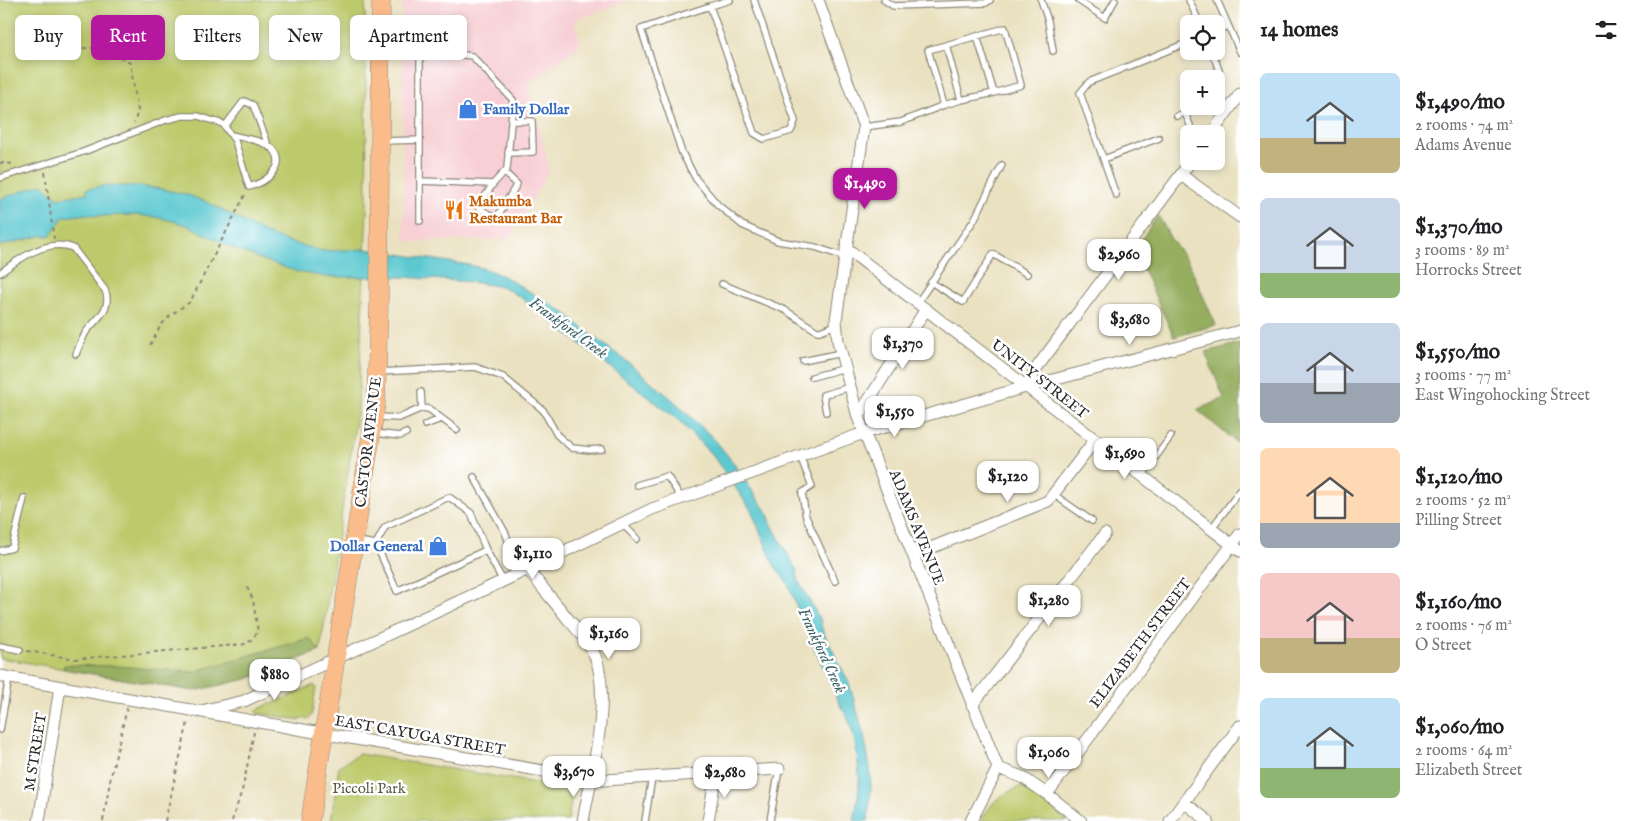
<!DOCTYPE html>
<html lang="en">
<head>
<meta charset="utf-8">
<style>
	:root { --surface:#fff; --page:#f6f6f6; --text:#202124; --muted:#757577; --accent:#b5179e }
	body { margin:0; font-family:"IM FELL English",serif; background:var(--page); color:var(--text); height:100vh; display:flex; flex-direction:column; font-size:19px; white-space:nowrap }
	* { box-sizing:border-box; margin:0 }
	p { font-size:16px; color:var(--muted) }
	.icon { flex:none; width:28px; height:28px; fill:none; stroke:currentColor; stroke-width:2; stroke-linecap:round; stroke-linejoin:round }
	.map { position:relative; flex:1; overflow:hidden }
	.side { display:flex; flex-direction:column; background:var(--surface); width:400px }
	.side>* { flex:none }
	.banner { position:absolute; left:15px; top:15px; width:475px; height:45px; display:flex; gap:10px }
	.tools { position:absolute; left:1180px; top:15px; display:grid; gap:10px }
	.tools a { display:grid; place-items:center; width:45px; height:45px; border-radius:8px; background:var(--surface); box-shadow:0 2px 8px #0003; font-size:25px }
	.price { position:absolute; translate:-50% -42px; padding:0 11px; border-radius:10px; background:#fff; color:#222; font-size:16px; line-height:32px; filter:drop-shadow(0 1px 2px #0008) }
	.price::after { content:''; position:absolute; left:50%; top:30px; width:15px; height:11px; margin-left:-8px; background:inherit; clip-path:polygon(0 0,100% 0,50% 100%) }
	.price.current { background:var(--accent); color:#fff }
	ul { padding:0; list-style:none }
	li { display:flex; align-items:center; gap:15px; height:125px; padding:0 20px }
	li span { display:grid; place-items:center; flex:none; width:140px; height:100px; border-radius:8px; color:#555 }
	li>.icon { margin-inline-start:auto }
	span .icon { width:60px; height:60px; fill:#fffc; stroke-width:1 }
	li b { font-size:21px }
	h2 { display:flex; justify-content:space-between; align-items:center; height:60px; padding:0 20px; font-size:21px }
	.pill { padding:0 18px; border-radius:8px; background:var(--surface); box-shadow:0 2px 8px #0003; font-size:18px; line-height:45px }
	.pill.current { background:var(--accent); color:#fff }
	main { display:flex; flex:1; min-height:0 }
	.map>svg:first-child { display:block }
	.built { fill:#f7cfd4 }
	.green { fill:#bdca6c; stroke:#747a4c }
	.forest { fill:#96ae60; stroke:#606c46 }
	.water { fill:#5bc8d0; stroke:#437a7e }
	.lines { fill:none; stroke-linecap:round; stroke-linejoin:round }
	.service-casing { stroke:#8a8676; stroke-width:8 }
	.minor-casing { stroke:#8a8676; stroke-width:13 }
	.primary-casing { stroke:#8a8676; stroke-width:19 }
	.path { stroke:#8a8676; stroke-width:2; stroke-dasharray:4 4; stroke-linecap:butt }
	.service { stroke:#fff; stroke-width:5.5 }
	.minor { stroke:#fff; stroke-width:11 }
	.primary { stroke:#fabc8b; stroke-width:18 }
	.labels { text-anchor:middle; stroke-width:5; stroke-linejoin:round; paint-order:stroke }
	.shop-label { font-size:15px; font-weight:bold; fill:#366cbe; stroke:#fff; text-anchor:start }
	.food-label { font-size:15px; font-weight:bold; fill:#c56008; stroke:#fff; text-anchor:start }
	.street-label { font-size:15px; fill:#2b2b2b; stroke:#fff }
	.park-label { font-size:15px; fill:#575b3e; stroke:#fff }
	.water-label { font-size:16px; font-style:italic; fill:#3c6265; stroke:#fff }
</style>
</head>
<body>
<main>
<div class="map">
<svg width="1240" height="821" viewBox="0 0 1240 821">
	<rect width="100%" height="100%" fill="#fff"/>
	<filter id="ink" filterUnits="userSpaceOnUse"><feTurbulence type="fractalNoise" baseFrequency=".02" numOctaves="2"/><feDisplacementMap in="SourceGraphic" scale="10" xChannelSelector="R" yChannelSelector="G"/><feConvolveMatrix kernelMatrix="1 2 1 2 8 2 1 2 1" color-interpolation-filters="sRGB"/></filter>
	<filter id="wash" filterUnits="userSpaceOnUse"><feTurbulence type="fractalNoise" baseFrequency=".0096" numOctaves="4" result="noise"/><feDisplacementMap in="SourceGraphic" scale="20" xChannelSelector="R" yChannelSelector="G"/><feGaussianBlur stdDeviation="1.12" result="paint"/><feColorMatrix in="noise" values="0 0 0 0 0 0 0 0 0 0 0 0 0 0 0 0 0 1.4 0 .05"/><feComposite in="paint" operator="in"/></filter>
	<g filter="url(#wash)">
		<rect width="100%" height="100%" fill="#eae1c0"/>
		<path class="built" d="M402,0H631L575,20L581,45L528,84L550,169L509,239L404,242Z"/>
		<path class="green" d="M0,0H365L367,208L358,408L320,651L194,691L0,658Z
			M314,685L316,687L312,713L309,719L300,718V720L257,713L255,711L271,703L272,704Z
			M359,754L573,789L568,821H331L339,766Z
			M1022,786L1068,821H981C993,799 1000,796 1022,786Z"/>
		<path class="forest" d="M1158,215L1171,239L1188,262L1216,325L1174,337L1134,250Z
			M1240,343V437L1236,442L1197,410L1224,398L1205,352Z
			M309,638L320,651L247,679L194,691L63,669L64,665L115,666L193,672Z"/>
		<path class="water" d="M42,184L58,198L87,193V189L102,186H138L162,189L188,195L209,203L266,234L289,242L323,251L365,249L469,265L489,270L507,278L568,315L586,331L629,363L674,401L715,440L732,461L768,514L771,523L797,571L798,580L821,621L822,629L849,683L864,735L870,768L871,788L868,821H854C856,808 859,795 859,782C860,766 853,719 842,709L803,623L788,584L774,565L751,510L713,456L678,420L520,297L503,287L471,282L403,277H326L298,272L263,260L237,250L187,225L161,218L138,215L95,216L89,214L63,217L50,236H40L0,246V199Z"/>
	</g>
	<g filter="url(#ink)">
		<g class="lines">
			<defs>
				<path id="service" d="M730,0L710,6L754,133L764,139L791,131L795,121L754,0
					M884,0L893,6L986,3L990,0
					M1041,0L1048,21L1053,51
					M1189,0L1200,24
					M1217,0L1240,52
					M1079,1L1105,18L1115,0
					M710,6L641,29L682,153L696,179L718,205L742,225L778,241L815,247L845,257
					M1216,31L1228,26
					M946,45L1005,28L1021,85L994,93
					M1211,51C1218,66 1225,79 1216,94
					M961,100L994,93L977,36
					M1185,113L1190,125
					M1177,116L1199,106
					M225,126L244,101L253,105L269,147
					M864,127L901,122L944,105L928,50L946,45L961,100L944,105
					M420,140V24
					M382,141L420,140V221
					M508,153L533,152L532,121H511
					M1104,159L1159,138
					M0,178L83,152L166,120L182,116H198L223,124L235,141L249,187C264,183 290,166 272,148C263,140 243,138 231,135
					M420,181L493,184L507,169L513,100L472,56L438,52H421
					M493,184L478,207L496,219L517,184L504,172
					M1116,195L1080,93L1089,82L1189,42
					M0,273C20,258 48,238 73,248L105,290C113,309 96,319 86,332C82,339 79,347 76,354
					M931,282L963,302L993,254L1027,274
					M722,284L785,310L817,331H820L836,325
					M918,302L974,220L1002,165
					M803,361L841,353
					M379,372L475,367L503,377L543,410L557,435L572,448L590,450L602,449
					M812,377L845,368
					M421,392L422,408
					M826,412L823,395L850,387
					M376,417L399,418L422,408L429,409L457,430
					M425,425L441,419
					M374,433L400,436L406,433
					M800,456L812,486L802,493L806,517L835,581
					M1142,476L1171,436
					M474,477L505,532L520,572
					M637,485L667,476L682,499
					M1053,494L1092,521
					M449,497L471,513L486,550L397,591L376,544L385,527Z
					M622,523L637,539
					M1211,529L1240,491
					M357,541L376,544
					M486,550L503,581
					M0,551L12,548L24,498
					M0,646L20,650
					M0,730L9,678
					M645,821L652,777
					M770,821L779,769"/>
				<path id="minor" d="M818,0L864,127L836,320L838,341L858,417L998,768L971,821
					M1211,134L1240,94
					M1181,175L1240,217
					M846,248L1240,551
					M1026,387L1038,366L1191,161
					M858,417L926,309
					M913,555L1048,501L1095,440
					M528,569C540,586 555,602 568,619C578,630 589,642 595,656C612,697 591,777 583,821
					M0,676L309,731L590,779L605,780L779,769
					M972,705L1105,534
					M201,711L244,701L503,581L652,509L864,433L1026,387L1240,331
					M998,768L1022,777L1047,794L1081,821
					M1047,794L1240,534
					M1184,802L1208,821
					M39,821L60,687
					M708,821L716,773
					M1170,821L1240,726"/>
				<path id="primary" d="M310,821L376,404L379,302L381,0"/>
			</defs>
			<use href="#service" class="service-casing"/>
			<use href="#minor" class="minor-casing"/>
			<use href="#primary" class="primary-casing"/>
			<path class="path" d="M67,48H106L130,63L138,111L134,123
				M0,163L14,164
				M45,172L54,239
				M150,345L161,325L172,314L190,302L245,195
				M27,651L75,659L247,644L258,632L253,600L246,585
				M103,821L111,776L127,708
				M165,821L188,722
				M232,821L243,787L254,732"/>
			<use href="#service" class="service"/>
			<use href="#minor" class="minor"/>
			<use href="#primary" class="primary"/>
		</g>
	</g>
	<defs>
		<symbol id="shop-bare" viewBox="-9 -9 18 18"><path d="M-5-2.5h2.3a2.7 3.5 0 0 1 5.4 0H5L5.5 6h-11ZM-1.5-2.5h3a1.5 2.3 0 0 0-3 0Z" fill="#3f7fe0" stroke="#fff" stroke-width="2.5" paint-order="stroke"/></symbol>
		<symbol id="restaurant-bare" viewBox="-9 -9 18 18"><path d="M-5-6h1v4h1v-4h1v4h1v-4h1v5L-1.5 .5V6h-2V.5L-5-1ZM5-6V6H3V1.5H1.5Q1.5-4 5-6Z" fill="#e8710a" stroke="#fff" stroke-width="2.5" paint-order="stroke"/></symbol>
	</defs>
	<g fill-rule="evenodd">
		<use href="#shop-bare" x="454" y="95" width="28" height="28"/>
		<use href="#restaurant-bare" x="440" y="196" width="28" height="28"/>
		<use href="#shop-bare" x="424" y="532" width="28" height="28"/>
	</g>
	<g class="labels">
		<g class="shop-label">
			<text x="483" y="114">Family Dollar</text>
			<text x="423" y="551" text-anchor="end">Dollar General</text>
		</g>
		<g class="food-label">
			<text x="469" y="206">Makumba<tspan x="469" dy="17">Restaurant Bar</tspan></text>
		</g>
		<g class="street-label">
			<text transform="translate(1040 379) rotate(38)" y="5">UNITY STREET</text>
			<text transform="translate(368 442) rotate(-83)" y="5">CASTOR AVENUE</text>
			<text transform="translate(917 527) rotate(68)" y="5">ADAMS AVENUE</text>
			<text transform="translate(1140 643) rotate(-53)" y="5">ELIZABETH STREET</text>
			<text transform="translate(420 735) rotate(10)" y="5">EAST CAYUGA STREET</text>
			<text transform="translate(35 752) rotate(-81)" y="5">M STREET</text>
		</g>
		<g class="park-label">
			<text x="369" y="793">Piccoli Park</text>
		</g>
		<g class="water-label">
			<text transform="translate(569 327) rotate(36)" y="6">Frankford Creek</text>
			<text transform="translate(823 650) rotate(65)" y="6">Frankford Creek</text>
		</g>
	</g>
</svg>
<div class="tools">
<a><svg class="icon" aria-label="locate" viewBox="0 0 24 24"><circle cx="12" cy="12" r="6"/><path d="M12 2v4M12 18v4M2 12h4M18 12h4"/></svg></a>
<a>+</a>
<a>−</a>
</div>
<b class="price current" style="left:865px;top:210px">$1,490</b>
<b class="price" style="left:1119px;top:281px">$2,960</b>
<b class="price" style="left:1130px;top:346px">$3,680</b>
<b class="price" style="left:903px;top:370px">$1,370</b>
<b class="price" style="left:895px;top:438px">$1,550</b>
<b class="price" style="left:1125px;top:480px">$1,690</b>
<b class="price" style="left:1008px;top:503px">$1,120</b>
<b class="price" style="left:533px;top:580px">$1,110</b>
<b class="price" style="left:1049px;top:627px">$1,280</b>
<b class="price" style="left:609px;top:660px">$1,160</b>
<b class="price" style="left:275px;top:701px">$880</b>
<b class="price" style="left:1049px;top:779px">$1,060</b>
<b class="price" style="left:574px;top:798px">$3,670</b>
<b class="price" style="left:725px;top:799px">$2,680</b>
<div class="banner">
<a class="pill">Buy</a>
<a class="pill current">Rent</a>
<a class="pill">Filters</a>
<a class="pill">New</a>
<a class="pill">Apartment</a>
</div>
</div>
<section class="side">
<h2>14 homes<svg class="icon" aria-label="filters" viewBox="0 0 24 24"><path d="M4 7h16M4 17h16"/><circle cx="9" cy="7" r="2"/><circle cx="15" cy="17" r="2"/></svg></h2>
<ul>
<li><span style="background:linear-gradient(#bfe0f5 65%,#c2b280 0)"><svg class="icon" aria-label="home" viewBox="0 0 24 24"><path d="M3 11l9-7 9 7M6 9v11h12V9"/></svg></span><div><b>$1,490/mo</b><p>2 rooms · 74 m²</p><p>Adams Avenue</p></div></li>
<li><span style="background:linear-gradient(#c9d6e8 75%,#8fb573 0)"><svg class="icon" aria-label="home" viewBox="0 0 24 24"><path d="M3 11l9-7 9 7M6 9v11h12V9"/></svg></span><div><b>$1,370/mo</b><p>3 rooms · 89 m²</p><p>Horrocks Street</p></div></li>
<li><span style="background:linear-gradient(#c9d6e8 60%,#9aa5b1 0)"><svg class="icon" aria-label="home" viewBox="0 0 24 24"><path d="M3 11l9-7 9 7M6 9v11h12V9"/></svg></span><div><b>$1,550/mo</b><p>3 rooms · 77 m²</p><p>East Wingohocking Street</p></div></li>
<li><span style="background:linear-gradient(#ffd9b3 75%,#9aa5b1 0)"><svg class="icon" aria-label="home" viewBox="0 0 24 24"><path d="M3 11l9-7 9 7M6 9v11h12V9"/></svg></span><div><b>$1,120/mo</b><p>2 rooms · 52 m²</p><p>Pilling Street</p></div></li>
<li><span style="background:linear-gradient(#f6c9c9 65%,#c2b280 0)"><svg class="icon" aria-label="home" viewBox="0 0 24 24"><path d="M3 11l9-7 9 7M6 9v11h12V9"/></svg></span><div><b>$1,160/mo</b><p>2 rooms · 76 m²</p><p>O Street</p></div></li>
<li><span style="background:linear-gradient(#bfe0f5 70%,#8fb573 0)"><svg class="icon" aria-label="home" viewBox="0 0 24 24"><path d="M3 11l9-7 9 7M6 9v11h12V9"/></svg></span><div><b>$1,060/mo</b><p>2 rooms · 64 m²</p><p>Elizabeth Street</p></div></li>
</ul>
</section>
</main>
</body>
</html>
